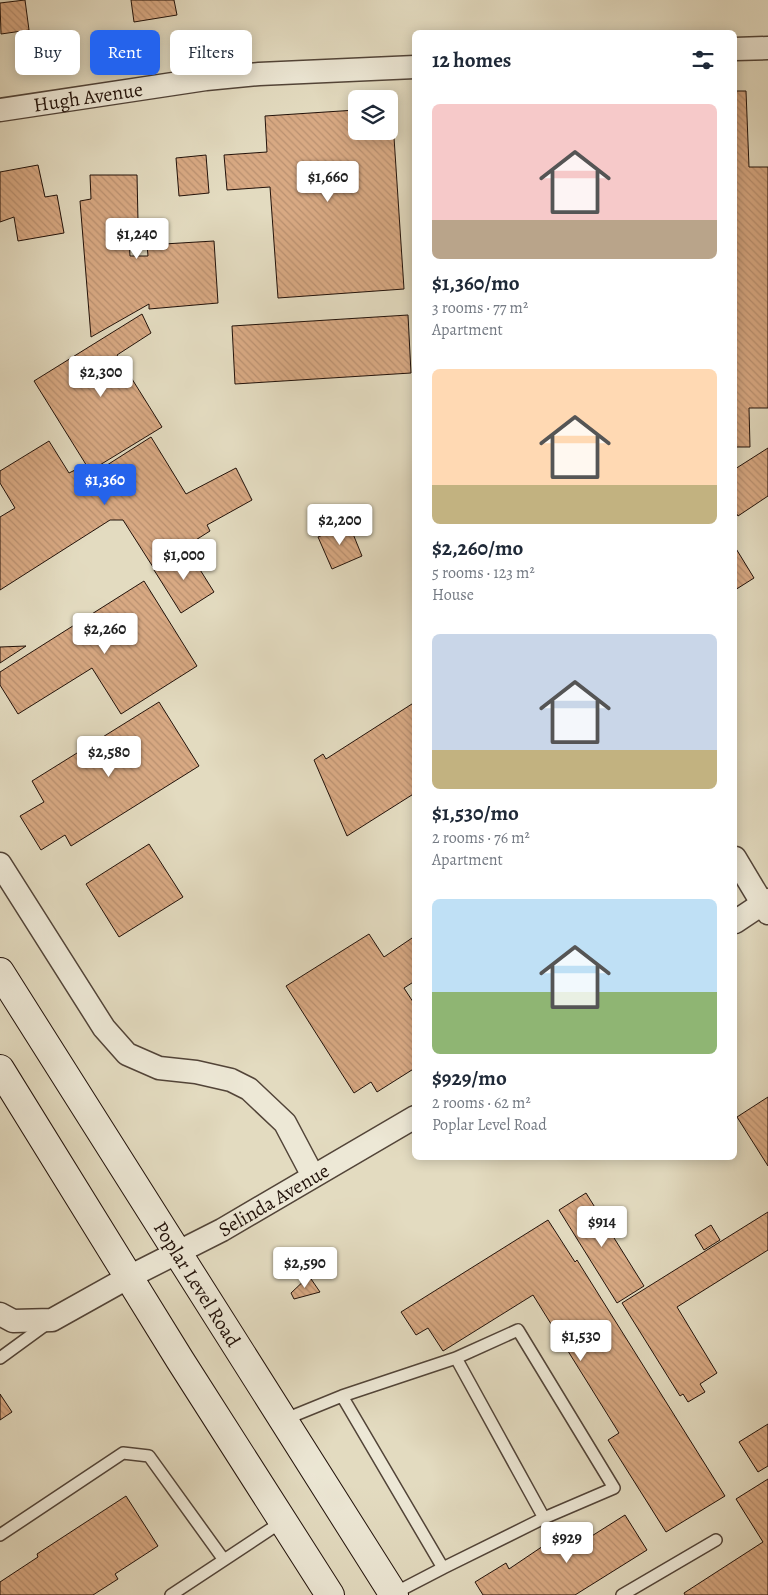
<!DOCTYPE html>
<html lang="en">
<head>
<meta charset="utf-8">
<style>
	:root { --surface:#fff; --page:#f2f2f3; --text:#1f2937; --muted:#747a83; --accent:#2563eb }
	body { margin:0; font-family:Alegreya,serif; background:var(--page); color:var(--text); height:100vh; display:flex; flex-direction:column; font-size:19px; white-space:nowrap }
	* { box-sizing:border-box; margin:0 }
	p { font-size:16px; color:var(--muted) }
	.icon { flex:none; width:28px; height:28px; fill:none; stroke:currentColor; stroke-width:2; stroke-linecap:round; stroke-linejoin:round }
	.map { position:relative; flex:1; overflow:hidden }
	.drawer { position:absolute; left:412px; top:30px; width:325px; height:1130px; display:flex; flex-direction:column; background:var(--surface); border-radius:8px; box-shadow:0 2px 12px #0003 }
	.drawer>* { flex:none }
	.hud { position:absolute; left:15px; top:30px; width:322px; height:45px; display:flex; gap:10px }
	.fabs { position:absolute; left:348px; top:90px; display:grid; gap:10px }
	.fabs a { display:grid; place-items:center; width:50px; height:50px; border-radius:8px; background:var(--surface); box-shadow:0 2px 12px #0003; font-size:25px }
	.price { position:absolute; translate:-50% -42px; padding:0 11px; border-radius:5px; background:#fff; color:#222; font-size:16px; line-height:32px; filter:drop-shadow(0 1px 2px #0008) }
	.price::after { content:''; position:absolute; left:50%; top:30px; width:15px; height:11px; margin-left:-8px; background:inherit; clip-path:polygon(0 0,100% 0,50% 100%) }
	.price.selected { background:var(--accent); color:#fff }
	ul { padding:0; list-style:none }
	li { display:grid; align-content:center; gap:10px; height:265px; padding:0 20px }
	li span { display:grid; place-items:center; height:155px; border-radius:8px; color:#555 }
	li>.icon { margin-inline-start:auto }
	span .icon { width:90px; height:90px; fill:#fffc; stroke-width:1 }
	li b { font-size:21px }
	h2 { display:flex; justify-content:space-between; align-items:center; height:60px; padding:0 20px; font-size:21px }
	.tag { padding:0 18px; border-radius:8px; background:var(--surface); box-shadow:0 2px 12px #0003; font-size:18px; line-height:45px }
	.tag.selected { background:var(--accent); color:#fff }
	.map>svg:first-child { display:block }
	.building { fill:url(#building-back-hatch); stroke:#22120a }
	.lines { fill:none; stroke-linecap:round; stroke-linejoin:round }
	.service-casing { stroke:#524438; stroke-width:14 }
	.minor-casing { stroke:#524438; stroke-width:25 }
	.secondary-casing { stroke:#22120a; stroke-width:30 }
	.service { stroke:#ede8d6; stroke-width:11 }
	.minor { stroke:#ede8d6; stroke-width:22 }
	.secondary { stroke:#ede8d6; stroke-width:28 }
	.labels { text-anchor:middle; stroke-width:4.5; stroke-linejoin:round; paint-order:stroke }
	.street-label { font-size:20px; fill:#22120a; stroke:#ede8d6 }
</style>
</head>
<body>
<div class="map">
<svg width="768" height="1595" viewBox="0 0 768 1595">
	<defs>
		<pattern id="building-back-hatch" width="6" height="6" patternUnits="userSpaceOnUse" patternTransform="scale(1.25)"><rect width="6" height="6" fill="#d8a983"/><path d="M-1 5l2 2M0 0l6 6M5-1l2 2" fill="none" stroke="#b99070"/></pattern>
	</defs>
	<rect width="100%" height="100%" fill="#e3dbc0"/>
	<filter id="stains"><feTurbulence type="fractalNoise" baseFrequency=".004" numOctaves="4"/><feColorMatrix values="0 0 0 0 .2 0 0 0 0 .09 0 0 0 0 .02 0 0 0 .5 -.17"/></filter>
	<radialGradient id="worn" r=".72"><stop offset=".6" stop-color="#630" stop-opacity="0"/><stop offset="1" stop-color="#630" stop-opacity=".3"/></radialGradient>
	<path class="building" d="M25,0L29,30L1,34L0,3Z
		M131,0H174L177,15L134,22Z
		M735,91H746L749,167H768V408H749L750,447H735Z
		M392,107L404,289L278,298L270,187L227,190L224,155L267,152L265,116L356,110V131H389V108Z
		M206,155L209,193L179,196L176,158Z
		M38,165L45,197L57,195L64,233L18,241L14,217L0,222V172Z
		M90,175H137L138,221L128,222L130,256H148L147,245L214,241L218,303L149,309V304L91,337L80,201L91,199Z
		M142,314L151,333L117,355L162,427L90,471L34,381Z
		M408,315L411,373L235,384L232,326Z
		M151,437L186,494L236,468L252,500L207,525L210,531L153,567L123,520H110L0,590V517L15,508L0,483V471L49,441L69,473L75,470L82,481Z
		M768,448V496L738,516L735,511V469Z
		M349,524L362,556L332,569L318,537Z
		M735,547L754,578L735,590Z
		M187,549L214,592L181,613L154,570Z
		M144,581L197,666L121,714L92,668L18,714L0,685V672Z
		M26,646L0,663V647Z
		M159,702L199,766L71,846L65,835L41,850L20,816L44,802L32,781Z
		M415,702V793L347,836L314,760L323,754L326,759Z
		M149,844L183,897L119,937L86,884Z
		M369,934L384,957L415,936V981L404,988L415,1005V1068L377,1092L371,1082L354,1093L286,986Z
		M768,1097V1166L737,1117Z
		M586,1193L644,1286L617,1303L559,1210Z
		M768,1212V1250L677,1307L717,1373L700,1384L705,1392L688,1402L683,1394L680,1396L622,1303Z
		M548,1220L575,1262L577,1260L725,1496L666,1532L608,1440L619,1433L533,1295L443,1351L428,1328L416,1335L401,1312Z
		M711,1225L720,1240L704,1250L695,1235Z
		M309,1276L320,1292L294,1299L291,1293Z
		M0,1394L12,1412L0,1420Z
		M768,1424V1466L758,1472L739,1442Z
		M768,1479V1595H685L684,1593L763,1542L736,1499Z
		M126,1496L158,1546L115,1574L118,1579L93,1595H0V1582L38,1557L37,1554Z
		M625,1515L647,1550L575,1595H483L475,1582L506,1563L509,1569L549,1542L555,1550L581,1531L587,1539Z"/>
	<g class="lines">
		<defs>
			<path id="service" d="M0,1358L48,1323
				M456,1358L544,1518
				M283,1420L342,1396L443,1568L544,1518L614,1488L518,1330L456,1358L342,1396
				M0,1535L123,1453L149,1456L224,1560
				M393,1594L443,1568
				M171,1595L283,1521
				M622,1595L716,1540"/>
			<g id="minor">
				<path d="M735,49L768,48"/>
				<path id="s1" d="M0,110L206,79L259,74L415,67"/>
				<path d="M735,858L768,913"/>
				<path d="M0,864L104,1028L127,1054L159,1068L196,1072L231,1080L249,1089L285,1123L313,1176"/>
				<path d="M735,922L768,900"/>
				<path id="s2" d="M0,1314L13,1321L52,1320L129,1277L222,1230L415,1117"/>
			</g>
			<g id="secondary">
				<path id="s3" d="M0,972L394,1595"/>
				<path d="M0,1069L180,1360L330,1595"/>
			</g>
		</defs>
		<use href="#service" class="service-casing"/>
		<use href="#minor" class="minor-casing"/>
		<use href="#secondary" class="secondary-casing"/>
		<use href="#service" class="service"/>
		<use href="#minor" class="minor"/>
		<use href="#secondary" class="secondary"/>
	</g>
	<g class="labels">
		<g class="street-label">
			<text dy="7" stroke="none"><textPath href="#s1" startOffset="89">Hugh Avenue</textPath></text>
			<text dy="7" stroke="none"><textPath href="#s2" startOffset="306">Selinda Avenue</textPath></text>
			<text dy="7" stroke="none"><textPath href="#s3" startOffset="369">Poplar Level Road</textPath></text>
		</g>
	</g>
	<rect width="100%" height="100%" filter="url(#stains)"/>
	<rect width="100%" height="100%" fill="url(#worn)"/>
</svg>
<div class="fabs">
<a><svg class="icon" aria-label="layers" viewBox="0 0 24 24"><path d="M12 4l9 5-9 5-9-5zM3 14l9 5 9-5"/></svg></a>
</div>
<b class="price" style="left:328px;top:203px">$1,660</b>
<b class="price" style="left:137px;top:260px">$1,240</b>
<b class="price" style="left:101px;top:398px">$2,300</b>
<b class="price selected" style="left:105px;top:506px">$1,360</b>
<b class="price" style="left:340px;top:546px">$2,200</b>
<b class="price" style="left:184px;top:581px">$1,000</b>
<b class="price" style="left:105px;top:655px">$2,260</b>
<b class="price" style="left:109px;top:778px">$2,580</b>
<b class="price" style="left:602px;top:1248px">$914</b>
<b class="price" style="left:305px;top:1289px">$2,590</b>
<b class="price" style="left:581px;top:1362px">$1,530</b>
<b class="price" style="left:567px;top:1564px">$929</b>
<div class="hud">
<a class="tag">Buy</a>
<a class="tag selected">Rent</a>
<a class="tag">Filters</a>
</div>
<section class="drawer">
<h2>12 homes<svg class="icon" aria-label="filters" viewBox="0 0 24 24"><path d="M4 7h16M4 17h16"/><circle cx="9" cy="7" r="2"/><circle cx="15" cy="17" r="2"/></svg></h2>
<ul>
<li><span style="background:linear-gradient(#f6c9c9 75%,#b9a48a 0)"><svg class="icon" aria-label="home" viewBox="0 0 24 24"><path d="M3 11l9-7 9 7M6 9v11h12V9"/></svg></span><div><b>$1,360/mo</b><p>3 rooms · 77 m²</p><p>Apartment</p></div></li>
<li><span style="background:linear-gradient(#ffd9b3 75%,#c2b280 0)"><svg class="icon" aria-label="home" viewBox="0 0 24 24"><path d="M3 11l9-7 9 7M6 9v11h12V9"/></svg></span><div><b>$2,260/mo</b><p>5 rooms · 123 m²</p><p>House</p></div></li>
<li><span style="background:linear-gradient(#c9d6e8 75%,#c2b280 0)"><svg class="icon" aria-label="home" viewBox="0 0 24 24"><path d="M3 11l9-7 9 7M6 9v11h12V9"/></svg></span><div><b>$1,530/mo</b><p>2 rooms · 76 m²</p><p>Apartment</p></div></li>
<li><span style="background:linear-gradient(#bfe0f5 60%,#8fb573 0)"><svg class="icon" aria-label="home" viewBox="0 0 24 24"><path d="M3 11l9-7 9 7M6 9v11h12V9"/></svg></span><div><b>$929/mo</b><p>2 rooms · 62 m²</p><p>Poplar Level Road</p></div></li>
</ul>
</section>
</div>
</body>
</html>
